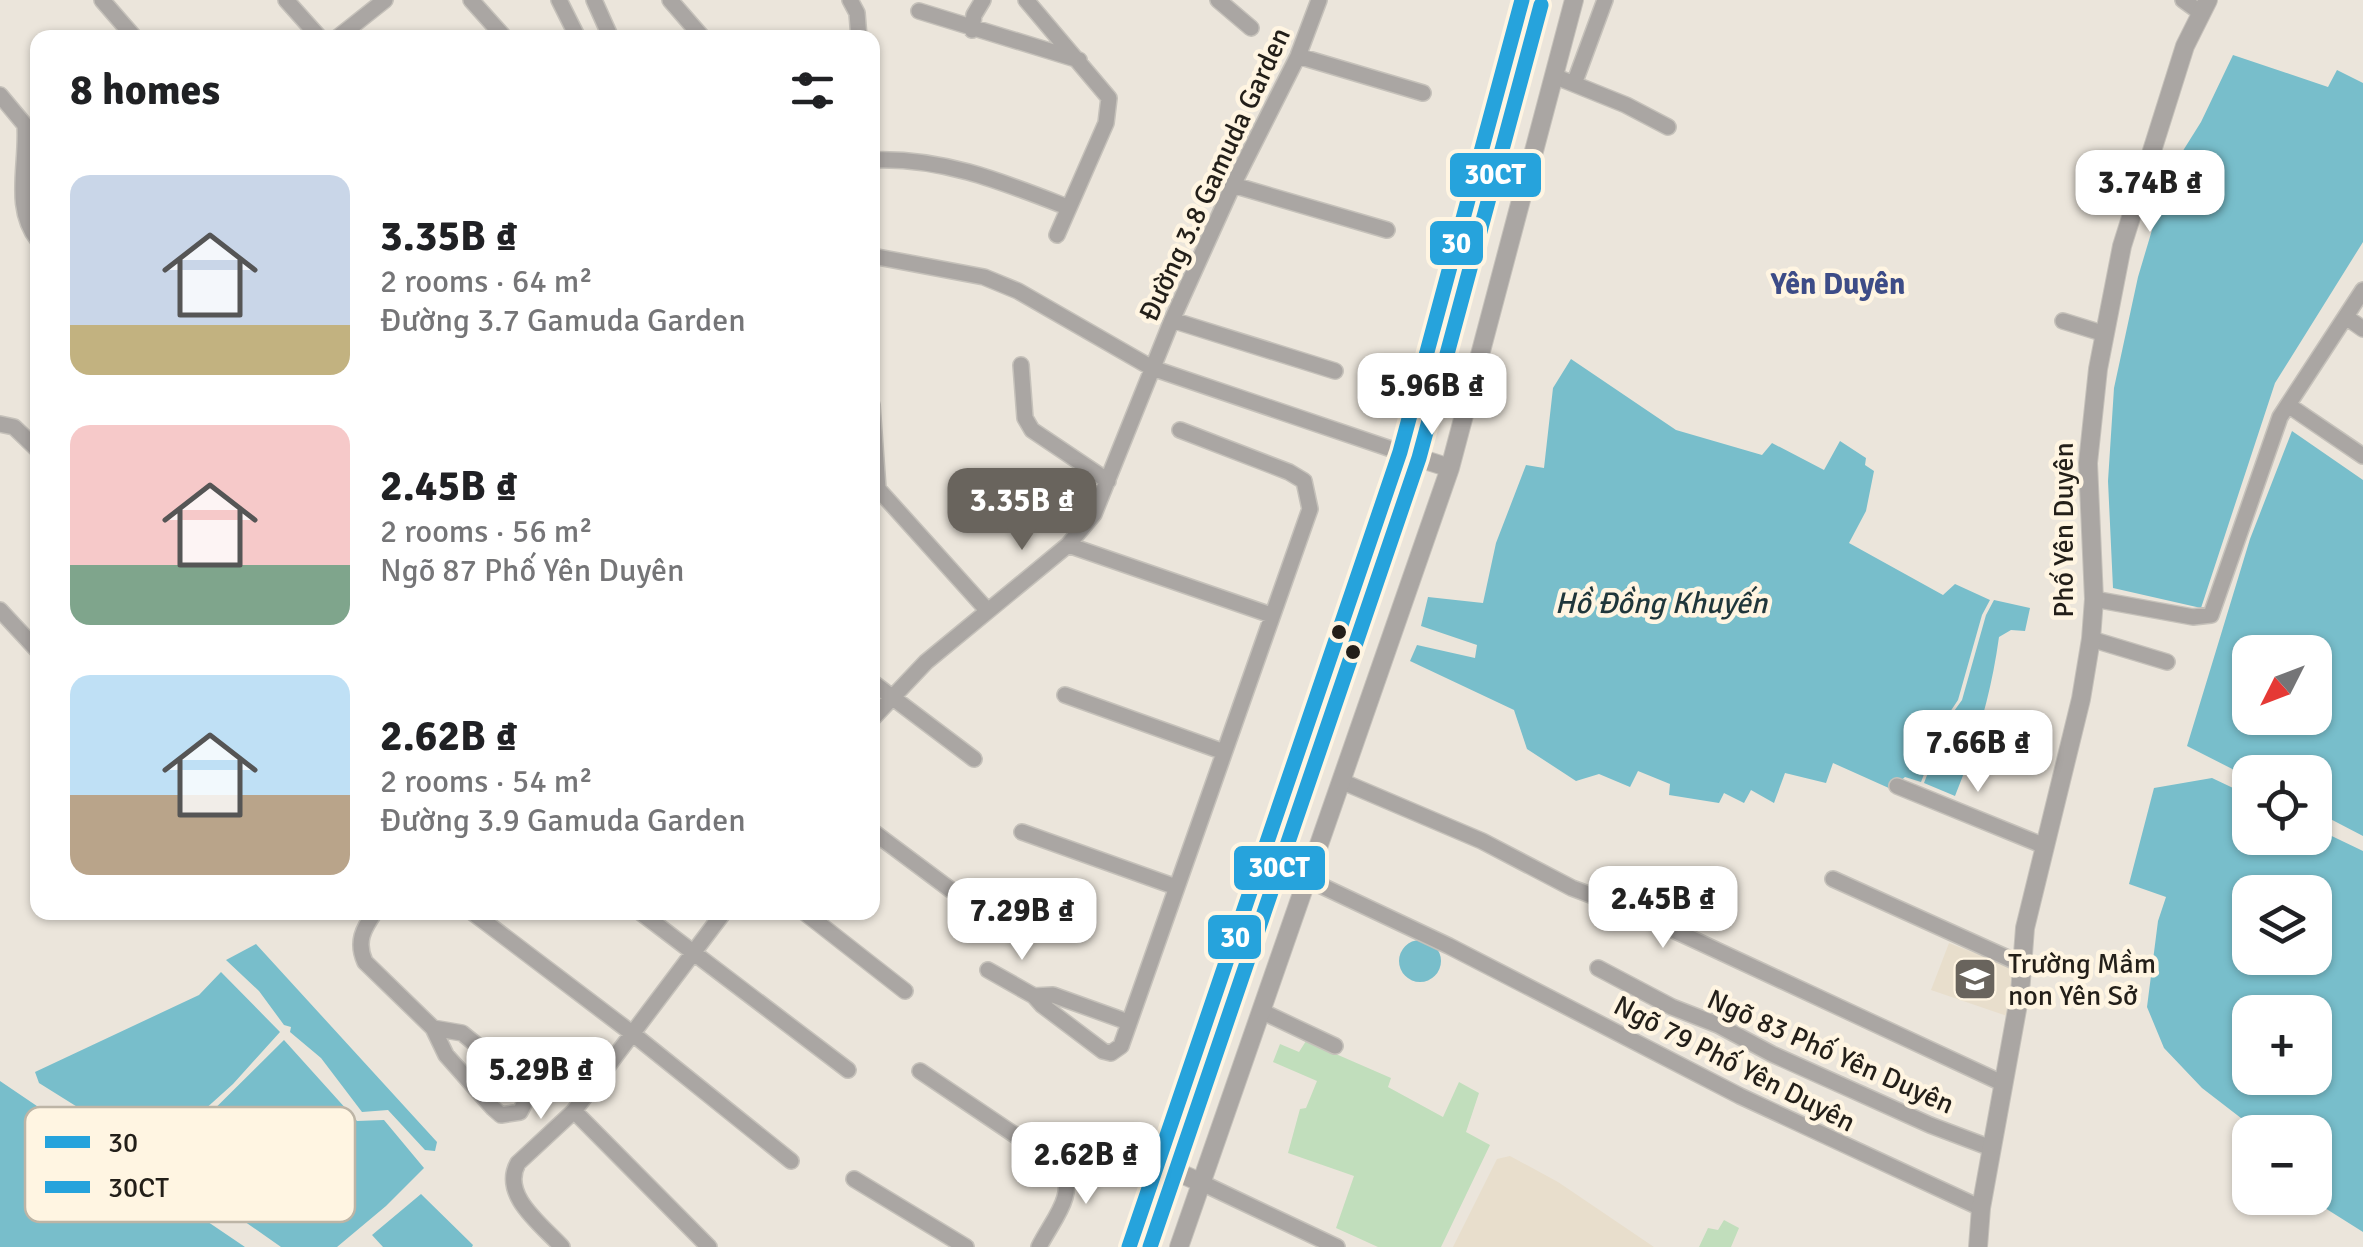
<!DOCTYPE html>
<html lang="en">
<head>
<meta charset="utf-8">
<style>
	:root { --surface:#fff; --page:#f2f2f2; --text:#202124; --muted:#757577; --accent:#69645d }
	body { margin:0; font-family:Signika,sans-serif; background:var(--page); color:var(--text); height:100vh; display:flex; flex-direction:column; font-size:38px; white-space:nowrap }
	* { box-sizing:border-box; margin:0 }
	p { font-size:32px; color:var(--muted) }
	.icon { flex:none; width:55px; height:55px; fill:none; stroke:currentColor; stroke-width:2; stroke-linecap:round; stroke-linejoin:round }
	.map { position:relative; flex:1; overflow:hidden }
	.panel { position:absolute; left:30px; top:30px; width:850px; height:890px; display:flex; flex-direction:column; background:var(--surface); border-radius:20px; box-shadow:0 2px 8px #0004 }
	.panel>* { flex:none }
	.needle { width:65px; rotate:228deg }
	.controls { position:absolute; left:2232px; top:635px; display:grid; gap:20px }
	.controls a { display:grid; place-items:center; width:100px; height:100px; border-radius:20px; background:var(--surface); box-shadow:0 2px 8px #0004; font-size:50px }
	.price { position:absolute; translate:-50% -85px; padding:0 22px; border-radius:20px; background:#fff; color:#222; font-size:32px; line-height:65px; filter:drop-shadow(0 2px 5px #0008) }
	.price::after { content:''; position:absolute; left:50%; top:60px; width:30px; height:22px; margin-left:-15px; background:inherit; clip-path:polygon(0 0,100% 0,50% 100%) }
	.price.current { background:var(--accent); color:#fff }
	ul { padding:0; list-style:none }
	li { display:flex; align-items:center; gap:30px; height:250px; padding:0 40px }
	li span { display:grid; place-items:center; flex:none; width:280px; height:200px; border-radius:20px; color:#555 }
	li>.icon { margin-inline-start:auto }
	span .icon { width:120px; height:120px; fill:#fffc; stroke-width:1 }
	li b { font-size:42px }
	h2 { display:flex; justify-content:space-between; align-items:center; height:120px; padding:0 40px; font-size:42px }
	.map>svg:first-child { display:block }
	.built { fill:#e8decc }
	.green { fill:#c1debc }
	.water { fill:#78becb; fill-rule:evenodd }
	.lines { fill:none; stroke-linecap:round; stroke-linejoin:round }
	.minor-casing { stroke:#c5c1ba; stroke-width:18 }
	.tertiary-casing { stroke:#c5c1ba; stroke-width:20 }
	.minor { stroke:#aaa6a3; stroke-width:15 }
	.tertiary { stroke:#aaa6a3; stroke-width:18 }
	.bus-1-casing { stroke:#fff5e2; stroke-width:22 }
	.bus-2-casing { stroke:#fff5e2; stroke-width:22 }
	.bus-1 { stroke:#26a3dc; stroke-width:15 }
	.bus-2 { stroke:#26a3dc; stroke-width:15 }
	.bus-dot { fill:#231f19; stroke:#fff5e2; stroke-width:4 }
	.labels { text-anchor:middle; stroke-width:9; stroke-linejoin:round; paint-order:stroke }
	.street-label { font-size:28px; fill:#231f19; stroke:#fff5e2 }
	.poi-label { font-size:28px; fill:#231f19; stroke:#fff5e2; text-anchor:start }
	.neighbourhood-label { font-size:30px; font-weight:bold; fill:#3d4c87; stroke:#fff5e2 }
	.water-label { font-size:30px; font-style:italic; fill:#1f363b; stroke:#fff5e2 }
	.key { fill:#fff5e2; stroke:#bdb5a6; stroke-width:2.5 }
	.key-label { font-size:28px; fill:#231f19 }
	.line-badge { stroke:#fff5e2; stroke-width:4 }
	.badge-label { font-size:28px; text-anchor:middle; font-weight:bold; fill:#fff }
</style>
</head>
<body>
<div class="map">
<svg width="2363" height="1247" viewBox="0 0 2363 1247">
	<rect width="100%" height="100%" fill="#ebe5db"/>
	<path class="built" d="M1949,943L2014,968L2010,1017L1931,990Z
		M1510,1156L1558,1182L1654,1247H1453L1497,1159Z"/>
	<path class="green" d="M1306,1041L1391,1078L1388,1087L1443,1117L1459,1082L1479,1093L1466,1132L1490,1145L1441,1247H1378L1336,1228L1354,1176L1288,1153L1300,1109L1306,1108L1317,1081L1273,1062L1280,1044L1299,1052Z
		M1724,1220L1739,1228L1731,1247H1699L1708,1228L1718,1230Z"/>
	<path class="water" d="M2233,55L2328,87L2337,70L2363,83V242L2275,383L2201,608L2113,588L2108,481L2114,388L2138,277L2169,173L2201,122Z
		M1571,359L1676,430L1762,455L1772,443L1824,470L1840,441L1866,458L1865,465L1874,471L1866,511L1849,543L1943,595L1955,584L1990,600L1982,615L1958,700L1946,718L1921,782L1905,777L1891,789L1833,763L1826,783L1785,773L1774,803L1751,790L1744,803L1724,793L1719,803L1669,795L1670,784L1638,771L1630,787L1599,774L1576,781L1527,749L1514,710L1410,661L1417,645L1475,658L1477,645L1421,626L1428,597L1483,603L1496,543L1526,465L1544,468L1553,388Z
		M2292,431L2363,480V836L2315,811V772H2250V778L2187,746L2250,539ZM2250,652H2315V718H2250Z
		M1994,600L2030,608L2025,631L2011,630L1999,637C1991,695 1977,741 1955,796L1924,783L1949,718L1962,700L1986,615Z
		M2212,778L2250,796V838H2315V828L2363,851V1232L2309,1198H2315V1132H2250V1167L2241,1163L2250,1125L2202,1088L2164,1048L2147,1007L2158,921L2166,897L2129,884L2154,788ZM2250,892H2315V958H2250ZM2250,1012H2315V1078H2250Z
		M1399 961a21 21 0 1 1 42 0a21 21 0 1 1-42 0Z
		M256,944L437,1142L435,1151L425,1150L388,1110L362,1112L321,1058L290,1032L291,1027L284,1025L259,991L226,960Z
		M221,972L280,1032L233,1084L162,1148L156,1151L143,1148L39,1083L35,1072L199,995Z
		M284,1040L357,1121L384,1120L424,1168L386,1206L337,1247H281L158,1161L165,1158Z
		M0,1081L245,1247H0Z
		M421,1194L473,1245L472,1247H383L372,1235Z"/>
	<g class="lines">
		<defs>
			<path id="minor" d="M102,0L135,38
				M286,0L320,38
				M471,0L505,38
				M559,0L578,38
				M594,0L611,38
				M670,0L703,38
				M850,0L857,13L859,38
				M1026,0L1109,98L1106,123L1057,235
				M1218,0L1251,28
				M2183,0L2201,13
				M919,11L1079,60
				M972,30L974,15L983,0
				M337,38L385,0
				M1298,56L1423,93
				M1554,76L1574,84L1605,0
				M1574,84L1626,105L1668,127
				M0,95L25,125C28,164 12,208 38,240
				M872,160C942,157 1003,182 1067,207
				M1233,185L1387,230
				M872,256L984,277L1018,291L1152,368L1400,452
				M2346,317L2363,329
				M1172,320L1335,371
				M2063,321L2105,334
				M1021,365L1025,418L1032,430L1108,481
				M872,405L878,489L987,610
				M2288,405L2363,456
				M0,424L14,427L38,450
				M1068,545L1271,615
				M2094,599L2193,617L2211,615L2280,417L2363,290
				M0,610L38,651
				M2091,639L2167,662
				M872,682L974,759
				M1065,695L1224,752
				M872,719L926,662L1068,545L1094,514L1172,320L1233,185L1298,56L1319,0
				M1341,781L1482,841L1572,888L1628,909L2002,1083
				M1897,786L2042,845
				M872,831L951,890
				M1022,832L1176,887
				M1307,879L1449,946L1740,1096L1981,1208
				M1833,879L2021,964
				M375,912C363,929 356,942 365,962L433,1028L446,1055L493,1108L501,1115L520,1112L528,1096L526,1085L462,1033L433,1028
				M472,912L633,1034L791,1161
				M640,912L848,1070
				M804,912L905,991
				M1598,968L1672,1007L1718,1025L1772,1054L1930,1125L1991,1148
				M988,970L1034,996L1042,1005L1103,1051L1111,1053L1121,1046L1310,509L1304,481L1289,472L1180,430
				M1034,996L1053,995L1128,1022
				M1261,1011L1335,1046
				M920,1071L1061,1166C1078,1195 1052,1220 1039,1247
				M574,1111L709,1247
				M854,1179L966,1247
				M1202,1183L1337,1247
				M562,1247C542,1225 500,1195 518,1163L574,1111L724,912"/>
			<path id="tertiary" d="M1400,452L1450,468
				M1157,1163L1202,1183
				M1129,1247L1400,452L1522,0
				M1179,1247L1450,468L1574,0
				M1978,1247L1981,1208L2020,993L2025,928L2081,699L2091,639L2094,599L2088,463L2098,369L2122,246L2185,46L2208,0"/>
		</defs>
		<use href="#minor" class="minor-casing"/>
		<use href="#tertiary" class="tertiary-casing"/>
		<use href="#minor" class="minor"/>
		<use href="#tertiary" class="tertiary"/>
		<defs>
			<path id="bus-1" d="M1129,1247L1400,452L1522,0"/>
			<path id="bus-2" d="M1150,1247L1419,458L1541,5"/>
		</defs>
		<use href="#bus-1" class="bus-1-casing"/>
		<use href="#bus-2" class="bus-2-casing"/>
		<use href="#bus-1" class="bus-1"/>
		<use href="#bus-2" class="bus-2"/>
	</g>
	<defs>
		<symbol id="school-square" viewBox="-11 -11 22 22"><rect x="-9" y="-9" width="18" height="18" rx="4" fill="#69645d" stroke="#fff5e2"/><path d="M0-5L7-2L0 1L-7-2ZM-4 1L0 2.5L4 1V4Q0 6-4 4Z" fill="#fff"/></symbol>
	</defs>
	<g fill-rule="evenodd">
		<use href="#school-square" x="1950" y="954" width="50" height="50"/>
	</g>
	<g class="bus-dot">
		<circle cx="1339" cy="632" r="9"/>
		<circle cx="1353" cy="652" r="9"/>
	</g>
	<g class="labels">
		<g class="street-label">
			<text transform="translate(1214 174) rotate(-65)" y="10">Đường 3.8 Gamuda Garden</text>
			<text transform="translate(2063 530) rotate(-90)" y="10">Phố Yên Duyên</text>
			<text transform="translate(1831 1051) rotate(24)" y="10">Ngõ 83 Phố Yên Duyên</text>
			<text transform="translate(1735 1063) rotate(27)" y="10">Ngõ 79 Phố Yên Duyên</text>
		</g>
		<g class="poi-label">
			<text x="2008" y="973">Trường Mầm<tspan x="2008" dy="32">non Yên Sở</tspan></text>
		</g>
		<g class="neighbourhood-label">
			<text x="1838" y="294">Yên Duyên</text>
		</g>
		<g class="water-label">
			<text x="1661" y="613">Hồ Đồng Khuyến</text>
		</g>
	</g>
	<rect x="25" y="1107" width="330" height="115" rx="15" class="key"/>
	<rect x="45" y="1136" width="45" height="12" fill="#26a3dc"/>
	<rect x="45" y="1181" width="45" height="12" fill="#26a3dc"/>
	<g class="key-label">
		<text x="108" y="1152">30</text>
		<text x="108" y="1197">30CT</text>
	</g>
	<g class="line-badge">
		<rect x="1448" y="151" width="95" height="48" rx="10" fill="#26a3dc"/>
		<rect x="1428" y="219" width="57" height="48" rx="10" fill="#26a3dc"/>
		<rect x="1232" y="844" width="95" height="48" rx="10" fill="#26a3dc"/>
		<rect x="1206" y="913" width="57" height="48" rx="10" fill="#26a3dc"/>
	</g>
	<g class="badge-label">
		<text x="1495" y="184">30CT</text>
		<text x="1456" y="253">30</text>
		<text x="1279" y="877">30CT</text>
		<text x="1235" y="947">30</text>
	</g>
</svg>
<div class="controls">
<a><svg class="needle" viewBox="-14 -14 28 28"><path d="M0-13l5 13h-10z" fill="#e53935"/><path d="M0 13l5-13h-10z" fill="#757577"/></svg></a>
<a><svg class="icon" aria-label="locate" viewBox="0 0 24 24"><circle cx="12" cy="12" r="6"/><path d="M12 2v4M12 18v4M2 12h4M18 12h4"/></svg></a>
<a><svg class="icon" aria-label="layers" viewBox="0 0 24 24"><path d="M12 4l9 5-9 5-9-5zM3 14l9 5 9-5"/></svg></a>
<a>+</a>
<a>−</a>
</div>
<b class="price" style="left:2150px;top:235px">3.74B ₫</b>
<b class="price" style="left:1432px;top:438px">5.96B ₫</b>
<b class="price current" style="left:1022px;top:553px">3.35B ₫</b>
<b class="price" style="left:1978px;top:795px">7.66B ₫</b>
<b class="price" style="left:1663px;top:951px">2.45B ₫</b>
<b class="price" style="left:1022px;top:963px">7.29B ₫</b>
<b class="price" style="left:541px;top:1122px">5.29B ₫</b>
<b class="price" style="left:1086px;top:1207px">2.62B ₫</b>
<section class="panel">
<h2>8 homes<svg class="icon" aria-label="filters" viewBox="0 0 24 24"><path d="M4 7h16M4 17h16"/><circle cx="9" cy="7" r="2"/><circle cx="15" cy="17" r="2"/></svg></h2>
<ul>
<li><span style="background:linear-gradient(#c9d6e8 75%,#c2b280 0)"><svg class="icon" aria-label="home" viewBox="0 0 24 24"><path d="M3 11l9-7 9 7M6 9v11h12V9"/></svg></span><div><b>3.35B ₫</b><p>2 rooms · 64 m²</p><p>Đường 3.7 Gamuda Garden</p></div></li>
<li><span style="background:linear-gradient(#f6c9c9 70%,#7fa58c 0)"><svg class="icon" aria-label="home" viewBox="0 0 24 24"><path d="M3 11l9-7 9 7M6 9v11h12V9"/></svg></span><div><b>2.45B ₫</b><p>2 rooms · 56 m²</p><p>Ngõ 87 Phố Yên Duyên</p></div></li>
<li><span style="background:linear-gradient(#bfe0f5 60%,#b9a48a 0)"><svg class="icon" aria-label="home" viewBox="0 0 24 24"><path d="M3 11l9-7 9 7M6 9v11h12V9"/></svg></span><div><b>2.62B ₫</b><p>2 rooms · 54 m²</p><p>Đường 3.9 Gamuda Garden</p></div></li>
</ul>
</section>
</div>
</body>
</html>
